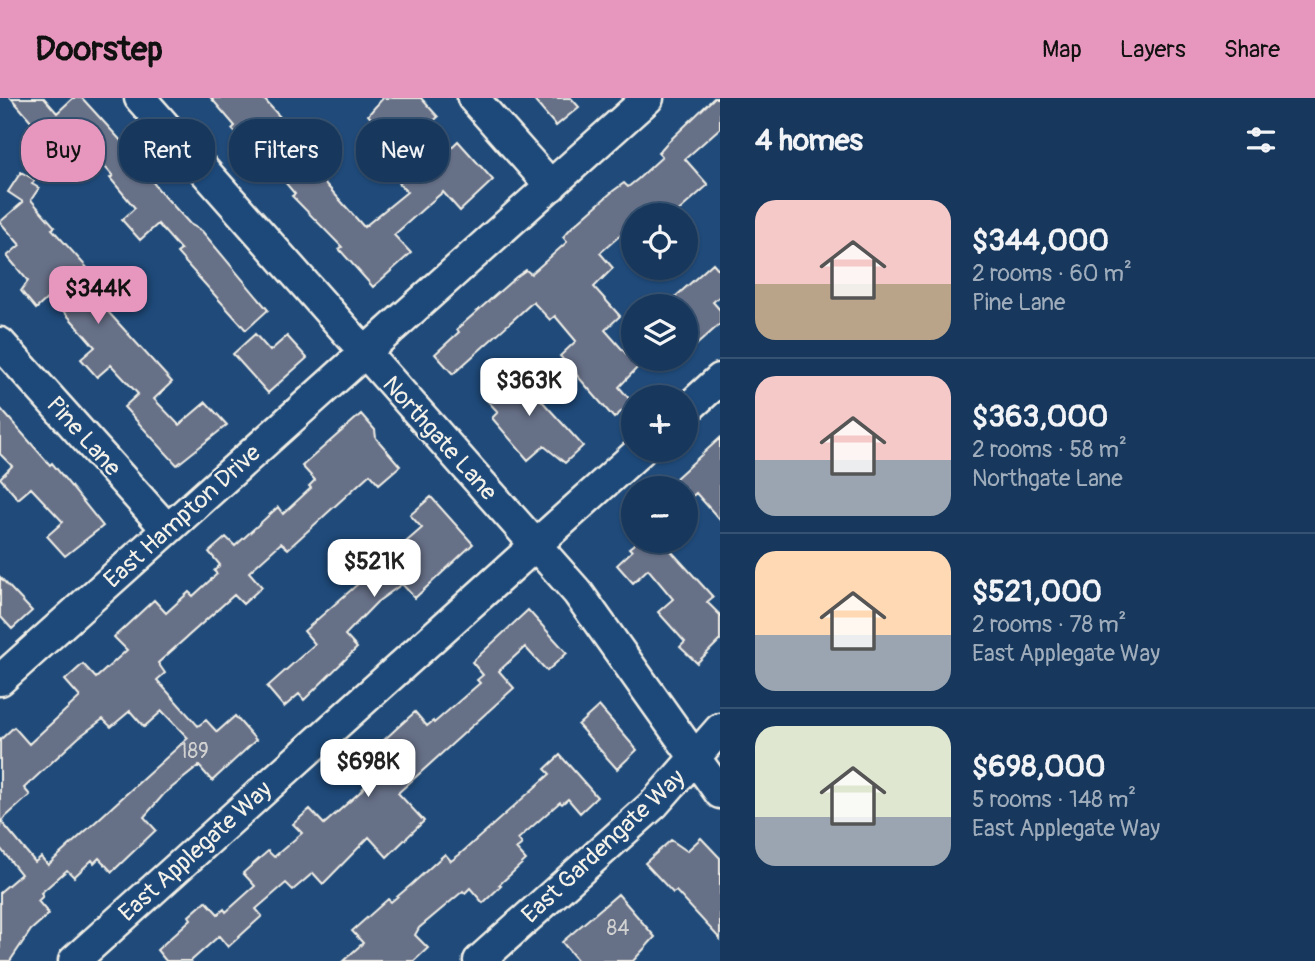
<!DOCTYPE html>
<html lang="en">
<head>
<meta charset="utf-8">
<style>
	:root { --surface:#17385c; --page:#203f62; --text:#f1f3f6; --muted:#9eacbb; --line:#365272; --accent:#e797bd }
	body { margin:0; font-family:Pangolin,sans-serif; background:var(--page); color:var(--text); height:100vh; display:flex; flex-direction:column; font-size:26px; white-space:nowrap }
	* { box-sizing:border-box; margin:0 }
	p { font-size:23px; color:var(--muted) }
	.icon { flex:none; width:38px; height:38px; fill:none; stroke:currentColor; stroke-width:2; stroke-linecap:round; stroke-linejoin:round }
	.map { position:relative; flex:1; overflow:hidden }
	.sheet { display:flex; flex-direction:column; background:var(--surface); width:595px }
	.sheet>* { flex:none }
	.guide { position:absolute; left:21px; top:21px; width:593px; height:63px; display:flex; gap:14px }
	.buttons { position:absolute; left:621px; top:105px; display:grid; gap:14px }
	.buttons a { display:grid; place-items:center; width:77px; height:77px; border-radius:50%; background:var(--surface); box-shadow:0 2px 5px #0004,0 0 0 2px var(--line); font-size:35px }
	.price { position:absolute; translate:-50% -60px; padding:0 16px; border-radius:14px; background:#fff; color:#222; font-size:23px; line-height:46px; filter:drop-shadow(0 2px 4px #0008) }
	.price::after { content:''; position:absolute; left:50%; top:42px; width:21px; height:16px; margin-left:-10px; background:inherit; clip-path:polygon(0 0,100% 0,50% 100%) }
	.price.on { background:var(--accent); color:#111 }
	ul { padding:0; list-style:none }
	li { display:flex; align-items:center; gap:21px; height:175px; padding:0 35px }
	li+li { border-top:2px solid var(--line) }
	li span { display:grid; place-items:center; flex:none; width:196px; height:140px; border-radius:21px; color:#555 }
	li>.icon { margin-inline-start:auto }
	span .icon { width:84px; height:84px; fill:#fffc; stroke-width:1 }
	li b { font-size:30px }
	h2 { display:flex; justify-content:space-between; align-items:center; height:84px; padding:0 35px; font-size:30px }
	.chip { padding:0 24px; border-radius:28px; background:var(--surface); box-shadow:0 2px 5px #0004,0 0 0 2px var(--line); font-size:24px; line-height:63px }
	.chip.on { background:var(--accent); color:#111 }
	header { display:flex; align-items:center; gap:42px; box-sizing:border-box; height:98px; padding:0 35px; background:var(--accent); color:#111 }
	header strong { font-size:33px }
	nav { display:flex; gap:38px; margin-inline-start:auto; font-size:24px }
	main { display:flex; flex:1; min-height:0 }
	.map>svg:first-child { display:block }
	.building { fill:#666f87; stroke:#f4f1e8; stroke-width:2; fill-rule:evenodd }
	.lines { fill:none; stroke-linecap:round; stroke-linejoin:round }
	.minor-casing { stroke:#f4f1e8; stroke-width:35 }
	.minor { stroke:#1f4a7a; stroke-width:30 }
	.labels { text-anchor:middle; stroke-width:5; stroke-linejoin:round; paint-order:stroke }
	.number-label { font-size:21px; fill:#d0d0d0 }
	.street-label { font-size:24px; fill:#f4f1e8; stroke:#1f4a7a }
</style>
</head>
<body>
<header>
<strong>Doorstep</strong>
<nav><a>Map</a><a>Layers</a><a>Share</a></nav>
</header>
<main>
<div class="map">
<svg width="720" height="863" viewBox="0 0 720 863">
	<rect width="100%" height="100%" fill="#1f4a7a"/>
	<filter id="ink" filterUnits="userSpaceOnUse"><feTurbulence type="fractalNoise" baseFrequency=".0143" numOctaves="2"/><feDisplacementMap in="SourceGraphic" scale="14" xChannelSelector="R" yChannelSelector="G"/><feConvolveMatrix kernelMatrix="1 2 1 2 8 2 1 2 1" color-interpolation-filters="sRGB"/></filter>
	<g filter="url(#ink)">
		<path class="building" d="M11,0H44L57,15L73,0H82L144,68L142,70L159,92L190,126L202,133L268,212L246,232L177,155L181,152L158,126L140,142L122,122L135,110L110,80L113,78L78,38L59,55Z
			M211,0H263L298,39L290,46L364,129L407,94L399,86L418,67L425,75L458,43L493,82L460,113L443,94L423,111L394,137L411,155L373,189L339,151L342,149L292,98L295,96L269,65L266,68L232,31L235,28Z
			M383,0H421L438,19L405,48L386,26L380,31L368,17Z
			M532,0H571L579,9L556,28Z
			M714,0H720V30L685,61L708,87L674,117H634V125L600,155L613,170L594,189L620,218L605,232L638,269L619,289L632,304L614,320L560,258L576,243L555,218L550,222L533,204L453,276L435,256L459,234L457,231L516,179L526,172L531,176L539,169L567,144L563,139L571,130L613,93L624,85L628,89L638,81L662,59L658,55L666,46Z
			M21,74L35,82L32,86L39,90L31,102L55,129L52,131L90,173L80,183L172,284L154,301L179,327L206,304L227,327L177,367L124,309L138,296L111,267L97,279L81,261L95,249L75,226L50,198L36,211L21,193L28,183L7,158L20,147L0,124L23,104L8,94Z
			M713,165L720,173V198L713,204L720,212V226L686,256V208H665Z
			M255,236L270,253L287,238L307,260L268,295L233,256Z
			M517,266L536,287L531,291L583,348L565,365L544,348L528,362L492,320L498,314L483,298Z
			M0,310L50,367L52,365L103,428L65,458L47,438L63,424L31,390L18,401L0,380L12,368L0,356Z
			M361,316L375,332L376,340L400,368L379,386L370,376L288,451L281,445L249,474L262,489L243,506L234,497L158,565L165,575L157,582L198,628L206,622L217,634L235,618L256,642L212,683L199,668L164,696L144,719L156,732L112,774L99,760L94,765L92,762L74,779L67,772L41,795L43,798L38,803L49,816L31,832L10,863H0V794L21,776L0,750V642L14,629L29,646L80,599L65,582L83,566L96,580L127,552L114,539L154,502L166,515L189,494L193,498L217,476L214,473L220,467L209,454L226,439L235,448L278,409L283,416L311,390L309,388L315,382L302,368ZM130,613L144,629L162,613L188,640L48,767L41,759L35,764L1,723L30,697L24,690L79,639L103,621L111,629Z
			M720,340V422L696,395L686,404V390H665Z
			M431,399L473,446L415,500L402,486L377,504L345,537L357,550L304,602L299,596L284,609L267,589L315,546L304,533L422,430L410,417Z
			M638,443H662L713,499L707,504L720,517V542L697,565L680,549L685,544L658,514L673,501L648,471L633,485L617,467L632,453L629,450Z
			M0,479L32,513L12,531L0,518Z
			M528,512L567,555L547,573L525,549L499,573L514,590L398,695L424,723L387,759L369,739L323,786L313,775L293,792L286,785L256,811L262,818L228,849L219,838L191,863H166L157,852L191,821L189,818L206,803L218,816L224,811L226,814L255,788L243,775L268,753L274,759L302,735L293,726L310,711L324,726L359,695L380,671L368,657L397,630L415,614L427,628L433,623L434,625L480,585L477,582L483,577L472,564Z
			M599,608L637,652L617,671L578,627Z
			M560,657L597,699L580,715L568,701L562,706L560,704L518,741L522,746L516,751L526,762L499,787L501,788L483,805L470,790L465,795L463,793L419,830L415,837L428,850L414,863H343L363,845L352,833L388,801L391,804L412,786L445,756L451,763L459,757L550,676L545,671Z
			M701,740L720,760V841L676,793L673,795L645,765L671,742L687,753Z
			M618,796L655,839L633,863H578L562,844Z"/>
		<g class="lines">
			<defs>
				<path id="minor" d="M140,0L578,495L720,695
					M473,0L551,88
					M0,245L167,431
					M686,312L720,281
					M0,582L648,0
					M74,863L641,352
					M479,863L654,706L720,631"/>
			</defs>
			<use href="#minor" class="minor-casing"/>
			<use href="#minor" class="minor"/>
		</g>
	</g>
	<g class="labels">
		<g class="number-label">
			<text x="194" y="660">189</text>
			<text x="618" y="837">84</text>
		</g>
		<g class="street-label">
			<text transform="translate(84 338) rotate(48)" y="8">Pine Lane</text>
			<text transform="translate(440 340) rotate(48)" y="8">Northgate Lane</text>
			<text transform="translate(182 418) rotate(-42)" y="8">East Hampton Drive</text>
			<text transform="translate(603 748) rotate(-43)" y="8">East Gardengate Way</text>
			<text transform="translate(195 753) rotate(-42)" y="8">East Applegate Way</text>
		</g>
	</g>
</svg>
<div class="buttons">
<a><svg class="icon" aria-label="locate" viewBox="0 0 24 24"><circle cx="12" cy="12" r="6"/><path d="M12 2v4M12 18v4M2 12h4M18 12h4"/></svg></a>
<a><svg class="icon" aria-label="layers" viewBox="0 0 24 24"><path d="M12 4l9 5-9 5-9-5zM3 14l9 5 9-5"/></svg></a>
<a>+</a>
<a>−</a>
</div>
<b class="price on" style="left:98px;top:228px">$344K</b>
<b class="price" style="left:529px;top:320px">$363K</b>
<b class="price" style="left:374px;top:501px">$521K</b>
<b class="price" style="left:368px;top:701px">$698K</b>
<div class="guide">
<a class="chip on">Buy</a>
<a class="chip">Rent</a>
<a class="chip">Filters</a>
<a class="chip">New</a>
</div>
</div>
<section class="sheet">
<h2>4 homes<svg class="icon" aria-label="filters" viewBox="0 0 24 24"><path d="M4 7h16M4 17h16"/><circle cx="9" cy="7" r="2"/><circle cx="15" cy="17" r="2"/></svg></h2>
<ul>
<li><span style="background:linear-gradient(#f6c9c9 60%,#b9a48a 0)"><svg class="icon" aria-label="home" viewBox="0 0 24 24"><path d="M3 11l9-7 9 7M6 9v11h12V9"/></svg></span><div><b>$344,000</b><p>2 rooms · 60 m²</p><p>Pine Lane</p></div></li>
<li><span style="background:linear-gradient(#f6c9c9 60%,#9aa5b1 0)"><svg class="icon" aria-label="home" viewBox="0 0 24 24"><path d="M3 11l9-7 9 7M6 9v11h12V9"/></svg></span><div><b>$363,000</b><p>2 rooms · 58 m²</p><p>Northgate Lane</p></div></li>
<li><span style="background:linear-gradient(#ffd9b3 60%,#9aa5b1 0)"><svg class="icon" aria-label="home" viewBox="0 0 24 24"><path d="M3 11l9-7 9 7M6 9v11h12V9"/></svg></span><div><b>$521,000</b><p>2 rooms · 78 m²</p><p>East Applegate Way</p></div></li>
<li><span style="background:linear-gradient(#dfe7d0 65%,#9aa5b1 0)"><svg class="icon" aria-label="home" viewBox="0 0 24 24"><path d="M3 11l9-7 9 7M6 9v11h12V9"/></svg></span><div><b>$698,000</b><p>5 rooms · 148 m²</p><p>East Applegate Way</p></div></li>
</ul>
</section>
</main>
</body>
</html>
